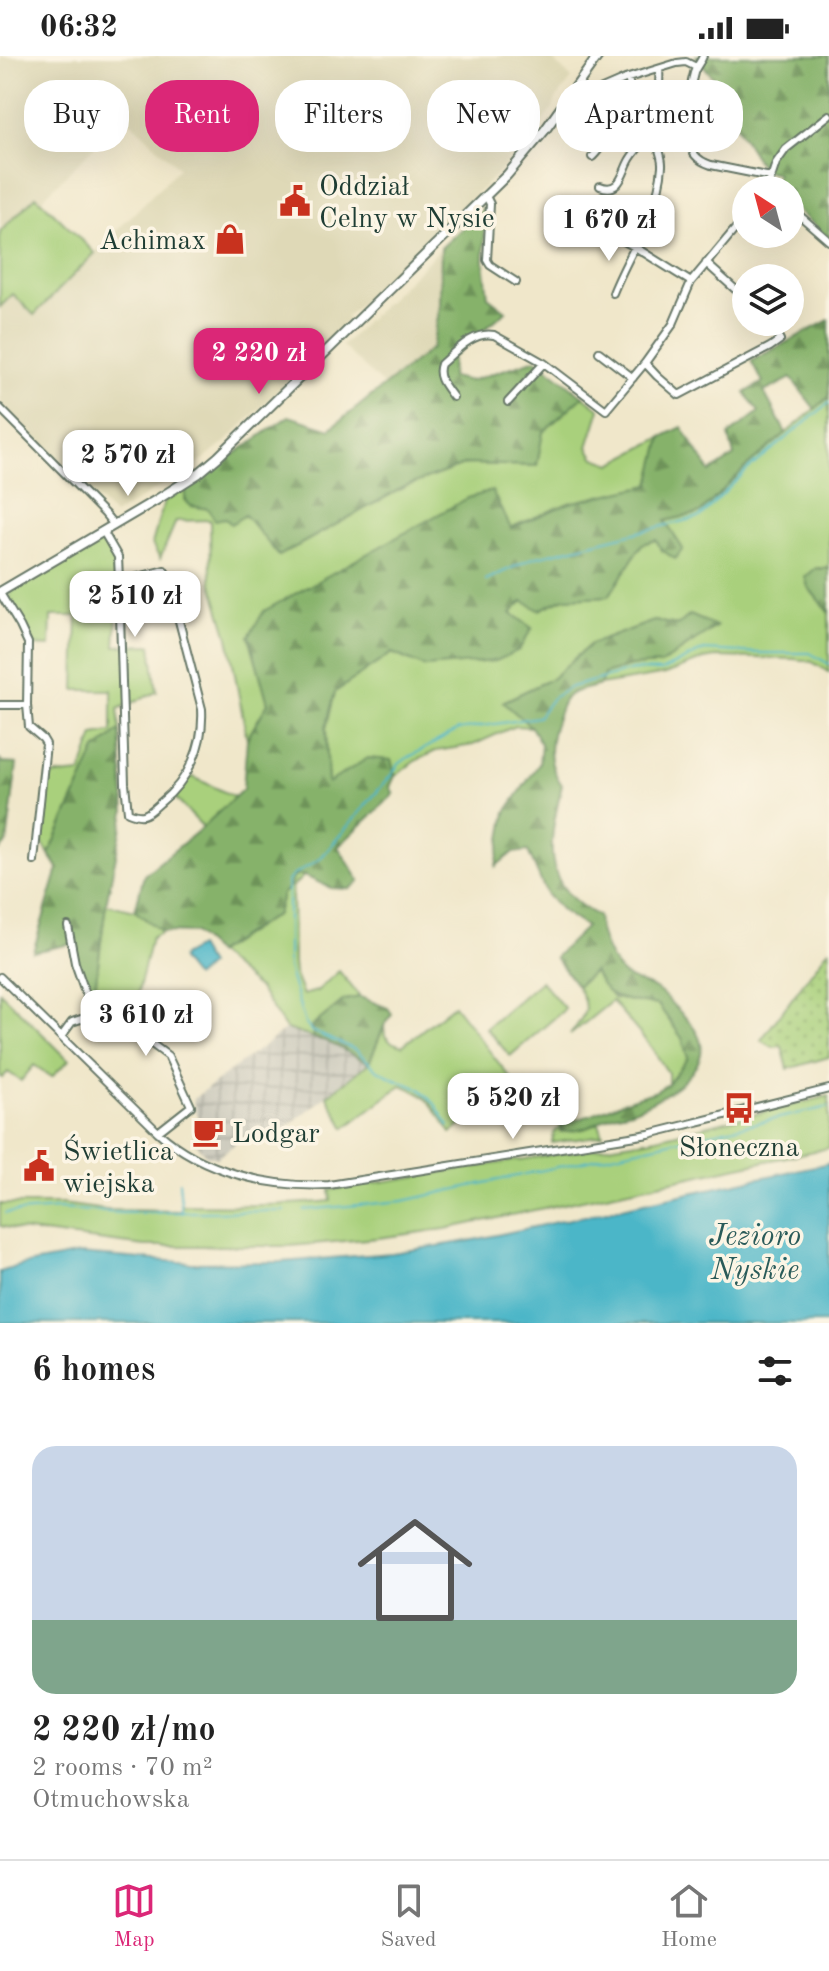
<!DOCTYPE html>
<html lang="en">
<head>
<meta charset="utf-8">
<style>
	:root { --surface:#fff; --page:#f2f2f2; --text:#222; --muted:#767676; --line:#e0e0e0; --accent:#db2777 }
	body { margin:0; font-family:"Old Standard TT",serif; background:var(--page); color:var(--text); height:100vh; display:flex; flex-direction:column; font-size:30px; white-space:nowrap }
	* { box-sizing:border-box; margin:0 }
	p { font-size:26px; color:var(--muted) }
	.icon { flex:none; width:44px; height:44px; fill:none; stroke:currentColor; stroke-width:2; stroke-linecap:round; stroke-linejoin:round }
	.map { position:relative; height:1267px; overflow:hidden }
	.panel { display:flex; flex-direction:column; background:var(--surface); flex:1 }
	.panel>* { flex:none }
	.top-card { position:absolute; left:24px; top:24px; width:782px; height:72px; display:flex; gap:16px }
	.needle { width:52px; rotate:324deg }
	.tools { position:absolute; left:732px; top:120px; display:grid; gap:16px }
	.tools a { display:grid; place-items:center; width:72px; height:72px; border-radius:50%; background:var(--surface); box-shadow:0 8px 32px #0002; font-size:40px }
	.price { position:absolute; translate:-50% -68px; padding:0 18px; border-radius:16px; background:#fff; color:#222; font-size:26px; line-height:52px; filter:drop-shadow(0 2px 4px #0008) }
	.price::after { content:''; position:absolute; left:50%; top:48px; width:24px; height:18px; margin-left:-12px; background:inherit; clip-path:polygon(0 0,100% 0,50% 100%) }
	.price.selected { background:var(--accent); color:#fff }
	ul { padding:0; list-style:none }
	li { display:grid; align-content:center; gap:16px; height:424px; padding:0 32px }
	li+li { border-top:2px solid var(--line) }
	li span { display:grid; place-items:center; height:248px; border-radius:24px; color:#555 }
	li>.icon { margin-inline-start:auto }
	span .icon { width:144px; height:144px; fill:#fffc; stroke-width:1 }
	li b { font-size:34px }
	h2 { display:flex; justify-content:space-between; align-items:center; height:96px; padding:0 32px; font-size:34px }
	.chip { padding:0 28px; border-radius:32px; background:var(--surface); box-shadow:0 8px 32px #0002; font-size:28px; line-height:72px }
	.chip.selected { background:var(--accent); color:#fff }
	.status { display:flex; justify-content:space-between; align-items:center; height:56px; padding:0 40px; background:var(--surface); direction:ltr }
	.status svg { height:22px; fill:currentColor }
	.menu { display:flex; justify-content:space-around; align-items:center; height:112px; border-top:2px solid var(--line); background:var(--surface); font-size:22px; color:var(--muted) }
	.menu a { display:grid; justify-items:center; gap:4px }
	.menu .selected { color:var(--accent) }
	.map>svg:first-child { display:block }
	.built { fill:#dfd9b7 }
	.industrial { fill:url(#industrial-grid) }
	.grass { fill:#a9d07b; stroke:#648658; stroke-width:2 }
	.forest { fill:url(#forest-firs); stroke:#527850; stroke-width:2 }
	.park { fill:url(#park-dots); stroke:#648658; stroke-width:2 }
	.water { fill:#4bb6c8; stroke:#357a7e; stroke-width:2 }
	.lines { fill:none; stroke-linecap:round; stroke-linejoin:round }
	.stream { stroke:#4bb6c8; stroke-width:2 }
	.street-casing { stroke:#687868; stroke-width:10 }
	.secondary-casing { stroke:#687868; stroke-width:12 }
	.street { stroke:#fff; stroke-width:6 }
	.secondary { stroke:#fff; stroke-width:8 }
	.labels { text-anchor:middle; stroke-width:7; stroke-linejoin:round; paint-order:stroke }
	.poi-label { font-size:28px; fill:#1f3d34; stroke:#fcf5e5; text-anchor:start }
	.water-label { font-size:30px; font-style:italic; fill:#2a5b59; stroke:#fcf5e5 }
</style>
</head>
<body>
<div class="status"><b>06:32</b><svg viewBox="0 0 49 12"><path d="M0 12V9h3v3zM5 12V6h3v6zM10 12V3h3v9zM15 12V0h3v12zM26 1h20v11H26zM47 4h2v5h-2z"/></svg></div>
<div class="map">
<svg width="829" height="1267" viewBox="0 0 829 1267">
	<defs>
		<pattern id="industrial-grid" width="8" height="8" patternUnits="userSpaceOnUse" patternTransform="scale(2)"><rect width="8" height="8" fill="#c6c5b8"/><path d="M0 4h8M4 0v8" fill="none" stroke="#a0a196"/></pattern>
		<pattern id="forest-firs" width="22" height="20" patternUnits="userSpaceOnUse" patternTransform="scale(2)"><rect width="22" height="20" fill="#86b26b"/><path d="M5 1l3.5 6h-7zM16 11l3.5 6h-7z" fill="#6d9259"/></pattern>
		<pattern id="park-dots" width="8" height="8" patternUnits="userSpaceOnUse" patternTransform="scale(2)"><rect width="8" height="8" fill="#a9d07b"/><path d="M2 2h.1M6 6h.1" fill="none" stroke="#89aa66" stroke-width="1.8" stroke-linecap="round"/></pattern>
	</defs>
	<rect width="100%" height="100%" fill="#fcf5e5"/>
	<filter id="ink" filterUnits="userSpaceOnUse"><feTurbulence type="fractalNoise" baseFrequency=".0125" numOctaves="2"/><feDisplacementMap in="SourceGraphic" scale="16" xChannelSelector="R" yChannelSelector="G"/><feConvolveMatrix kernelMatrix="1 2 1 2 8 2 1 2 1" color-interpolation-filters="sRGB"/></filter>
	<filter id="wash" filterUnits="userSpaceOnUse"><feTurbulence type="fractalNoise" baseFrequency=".006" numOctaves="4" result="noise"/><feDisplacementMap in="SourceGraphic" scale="32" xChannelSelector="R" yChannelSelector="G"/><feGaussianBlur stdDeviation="1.8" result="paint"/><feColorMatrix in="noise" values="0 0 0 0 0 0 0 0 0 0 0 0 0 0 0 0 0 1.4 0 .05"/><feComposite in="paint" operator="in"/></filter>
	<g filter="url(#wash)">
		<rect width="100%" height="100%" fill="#f0e7ca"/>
		<path class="built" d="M0,0H549L572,23L554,46L553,53L504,111L386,227L378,231L346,261L348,264L228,384L189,415L188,413L114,459L0,346V251L13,238L34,258L179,112L125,60L41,144L36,140L0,176Z
			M441,192L440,250L432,292L385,331L342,290Z"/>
		<path class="industrial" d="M286,973L326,985L369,1007L270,1084L259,1069L217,1102L206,1100L192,1082L199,1077L193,1068L200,1063L195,1055L193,1043Z"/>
		<path class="grass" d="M36,140L95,197L34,259L13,238L0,251V176Z
			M583,340L600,353L588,391L595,402L612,408L662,381L650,429L569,447L249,580L268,647L247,683L228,581L211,525L210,464L176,465L160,503L152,488L164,446L186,432L185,444L245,458L279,500L404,431L467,408L536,410L543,376Z
			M829,341V512H816L808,531L829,557V616L812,606L795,603L716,601L704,603L666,618L600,629L604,618L631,610L661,608L716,571L690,560L678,569L654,565L591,588L551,623L504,645L531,671L515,670L473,689L436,695L415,705L395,720L391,704L328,728L326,672L335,636L392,597L425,611L532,573L510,556L524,545L539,554L565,542L609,540L642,488L656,483L662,494L664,465L700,457L745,412Z
			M102,482L114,501L117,559L115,590L151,589L157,636L118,653L120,674L96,694L49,798L40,783L47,720L81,717L94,679L112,676V634H75L77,560H51L50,591L34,590L9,545L11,535Z
			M189,719L235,741L203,771L175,742Z
			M298,819L304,820L292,831L293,907L294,917L303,939L317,935L339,915L360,941L344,944L311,971L314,982L286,973L259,933L216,897L277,858L282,838L290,830L293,822Z
			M106,848L135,855L162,876L151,882L135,950L93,948Z
			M594,915L613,942L658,949L682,982L688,1002L668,1028V1017L652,992L612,945L570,979C585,958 591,954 577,930Z
			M541,925L565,953L510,1000L486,972Z
			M0,936L69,1004L52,1021L34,1009L21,1025L8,1016L2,1022L0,1021Z
			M454,949L515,1028L451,1077C435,1053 429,1038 401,1029L345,1072L327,1040L369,1007L384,970L385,980L391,986L402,990Z
			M829,1040V1092L445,1173L378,1182L290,1190H145L19,1174L0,1170V1148H62L106,1154L182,1155V1149C232,1150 281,1150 331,1145L330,1134L652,1083Z
			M599,1067L603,1079L552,1087L554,1077L561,1070V1075L584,1073Z"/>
		<path class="forest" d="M696,0H829V182L790,148V134H774L772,132L777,117L763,114L728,57L737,51Z
			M486,150L484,205L488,241L506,255L452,301L451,321L470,325L536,303L583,340L543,376L537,410L466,408L404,431L279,500L245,459L231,468L225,462L215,464L208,453L191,450L185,444L186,432L289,360L330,373L432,292L440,250L441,192Z
			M829,264V341L815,353L791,322L764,336L786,377L745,412L700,457L665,465L683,493L675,503L662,494L656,484L642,488L609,540L565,542L539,554L523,545L511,557L532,572L519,594L496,605L425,611L392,597L335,636L326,672L328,727L368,702L391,704L395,720L390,731L394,738L338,791L360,825L350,833L331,832L305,820L297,819L293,822L290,830L282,838L277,858L216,897L194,877L162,876L135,855L144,819L203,771L243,733L247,683L268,647L249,580L264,555L468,442L492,435L511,472L569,447L650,429L662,381L682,371L710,416L734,400L729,379L759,356L745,337L763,326L751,305Z
			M816,512H829V557L808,531L805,521Z
			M690,559L716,570L661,608L631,610L604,618L600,629C591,632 576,634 569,639C562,644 560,654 557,662C548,686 546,707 562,729C549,786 538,829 598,860C599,878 608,902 621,916C630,925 643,927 654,932C663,937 670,946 677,953C706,980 712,1000 680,1028C668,1038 645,1050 631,1055C625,1057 619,1057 613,1059C604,1062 595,1069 585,1072C578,1075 569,1075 561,1076V1070L631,1043L654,1036L668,1028L688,1002L682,982L658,949C625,943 609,949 594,915L577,930L555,901L586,871L562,855L547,839L528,795L512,797L496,810L506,756L539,708L541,688L531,671L503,646L551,623L591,588L654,565L678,569Z
			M120,674L125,756L106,848L93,948L71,888L33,896L58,813L49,798L96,694Z
			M0,704L2,707L17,708L7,787L0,794Z
			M360,941L388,952L392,958L384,970L369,1007L326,985L314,982L311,971L344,944Z"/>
		<path class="park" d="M829,893V1001L788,1013L782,990L773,991L761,984Z"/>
		<path class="water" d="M198,891L209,909L196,921L193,919L181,904L182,900Z
			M829,1107V1267H0V1216L22,1209L80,1198L192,1207L281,1206L392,1197L469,1185Z"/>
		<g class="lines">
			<path class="stream" d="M486,524L533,502L700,461L747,414L829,347
				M449,1070L435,1048L420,1033L393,1022L376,1013L356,994L311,975L305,967L288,912V825L292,820L320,803L392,718L399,708L407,702L458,674L538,661L552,642L571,631L633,614L661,615L704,594L761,597H810L829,608
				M179,1126L182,1157
				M304,1154L403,1145L829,1051
				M5,1157L58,1153L121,1157L285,1155"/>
		</g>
	</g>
	<g filter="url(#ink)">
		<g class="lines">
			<defs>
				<path id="street" d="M703,0C701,6 696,10 694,17C689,33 685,86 695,99C699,104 705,107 711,109L771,121
					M568,43L571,47L581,49L602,33L625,23L677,7L686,6L696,11
					M592,101C600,95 627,51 630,41C631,35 630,29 628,22
					M600,130C620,138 622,118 629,105C635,94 645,84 654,75
					M767,134L776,107L786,93L829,59
					M486,140L490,148L487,204L490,209L516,226
					M554,147L635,191L691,226
					M790,151L829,185
					M706,207L746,243
					M613,237C629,196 659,156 662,110C663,98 654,87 655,74C655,54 661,34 659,13
					M599,296L633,322
					M645,307L657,320L679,339L770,291L780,284L770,266
					M453,341C445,330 436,321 441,308C456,295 473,275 494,279L544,307L606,354L645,307L673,268L691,226L746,160
					M508,346L544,307
					M0,352L105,458L114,469
					M103,475L118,501L119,524C135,523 149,518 164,514L167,519L202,653C204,690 189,724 160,747C147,758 145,763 128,756L125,728L119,524
					M0,537L20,570L28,587L27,649
					M0,649H27L29,671L43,683L46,688L34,805
					M68,870L75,907L96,967
					M0,921L158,1076C202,1116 270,1132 329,1129L649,1078L829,1033
					M61,981L72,966L81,963L121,973L141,980L168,1000L191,1050L158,1076"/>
				<path id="secondary" d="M0,536L158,443L199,417L218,401L507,119L545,74L598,0"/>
			</defs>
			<use href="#street" class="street-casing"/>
			<use href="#secondary" class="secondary-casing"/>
			<use href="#street" class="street"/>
			<use href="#secondary" class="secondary"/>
		</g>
	</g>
	<defs>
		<symbol id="civic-bare" viewBox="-9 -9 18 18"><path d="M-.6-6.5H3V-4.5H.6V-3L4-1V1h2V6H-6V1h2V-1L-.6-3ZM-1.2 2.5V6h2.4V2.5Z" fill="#c8321e" stroke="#fcf5e5" stroke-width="2.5" paint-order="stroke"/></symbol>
		<symbol id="shop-bare" viewBox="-9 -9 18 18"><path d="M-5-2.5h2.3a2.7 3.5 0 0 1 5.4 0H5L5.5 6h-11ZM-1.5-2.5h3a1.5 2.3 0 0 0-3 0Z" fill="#c8321e" stroke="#fcf5e5" stroke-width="2.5" paint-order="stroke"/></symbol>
		<symbol id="bus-bare" viewBox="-9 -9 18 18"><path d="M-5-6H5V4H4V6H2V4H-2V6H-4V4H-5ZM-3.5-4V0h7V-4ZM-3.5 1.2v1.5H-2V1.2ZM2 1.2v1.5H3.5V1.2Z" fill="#c8321e" stroke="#fcf5e5" stroke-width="2.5" paint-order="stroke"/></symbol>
		<symbol id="cafe-bare" viewBox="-9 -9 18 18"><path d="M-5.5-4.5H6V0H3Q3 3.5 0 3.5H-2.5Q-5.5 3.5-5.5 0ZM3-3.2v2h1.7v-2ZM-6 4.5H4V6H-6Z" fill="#c8321e" stroke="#fcf5e5" stroke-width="2.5" paint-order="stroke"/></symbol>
	</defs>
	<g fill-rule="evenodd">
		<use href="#civic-bare" x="273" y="123" width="44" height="44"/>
		<use href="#shop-bare" x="208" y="161" width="44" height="44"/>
		<use href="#bus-bare" x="717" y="1030" width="44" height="44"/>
		<use href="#cafe-bare" x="186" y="1054" width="44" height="44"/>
		<use href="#civic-bare" x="17" y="1088" width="44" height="44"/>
	</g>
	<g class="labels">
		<g class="poi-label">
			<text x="319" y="139">Oddział<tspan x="319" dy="32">Celny w Nysie</tspan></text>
			<text x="206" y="193" text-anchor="end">Achimax</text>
			<text x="232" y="1086">Lodgar</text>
			<text x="739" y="1100" text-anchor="middle">Słoneczna</text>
			<text x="63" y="1104">Świetlica<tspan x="63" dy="32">wiejska</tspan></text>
		</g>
		<g class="water-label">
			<text x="755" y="1189">Jezioro<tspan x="755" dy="34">Nyskie</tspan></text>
		</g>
	</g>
</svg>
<div class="tools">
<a><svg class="needle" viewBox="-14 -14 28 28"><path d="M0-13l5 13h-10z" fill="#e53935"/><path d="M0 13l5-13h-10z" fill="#767676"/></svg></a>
<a><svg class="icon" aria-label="layers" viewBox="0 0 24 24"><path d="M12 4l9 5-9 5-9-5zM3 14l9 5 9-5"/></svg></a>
</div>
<b class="price" style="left:609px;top:207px">1 670 zł</b>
<b class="price selected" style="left:259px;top:340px">2 220 zł</b>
<b class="price" style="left:128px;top:442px">2 570 zł</b>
<b class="price" style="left:135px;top:583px">2 510 zł</b>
<b class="price" style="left:146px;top:1002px">3 610 zł</b>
<b class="price" style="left:513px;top:1085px">5 520 zł</b>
<div class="top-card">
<a class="chip">Buy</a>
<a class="chip selected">Rent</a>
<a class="chip">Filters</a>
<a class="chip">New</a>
<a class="chip">Apartment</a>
</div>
</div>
<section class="panel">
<h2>6 homes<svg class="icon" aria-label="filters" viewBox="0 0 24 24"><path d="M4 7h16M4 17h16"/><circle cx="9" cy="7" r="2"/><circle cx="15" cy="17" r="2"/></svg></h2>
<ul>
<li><span style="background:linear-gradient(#c9d6e8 70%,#7fa58c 0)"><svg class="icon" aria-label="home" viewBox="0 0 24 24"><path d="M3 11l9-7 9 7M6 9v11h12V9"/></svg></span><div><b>2 220 zł/mo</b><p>2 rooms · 70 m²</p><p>Otmuchowska</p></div></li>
</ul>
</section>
<nav class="menu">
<a class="selected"><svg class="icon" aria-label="map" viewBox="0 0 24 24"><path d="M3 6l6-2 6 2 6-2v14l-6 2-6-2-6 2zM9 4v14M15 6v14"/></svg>Map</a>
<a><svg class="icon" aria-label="saved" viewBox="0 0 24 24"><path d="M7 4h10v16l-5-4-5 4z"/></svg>Saved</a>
<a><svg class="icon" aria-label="home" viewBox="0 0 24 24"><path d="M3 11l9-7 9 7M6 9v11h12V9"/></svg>Home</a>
</nav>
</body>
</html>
